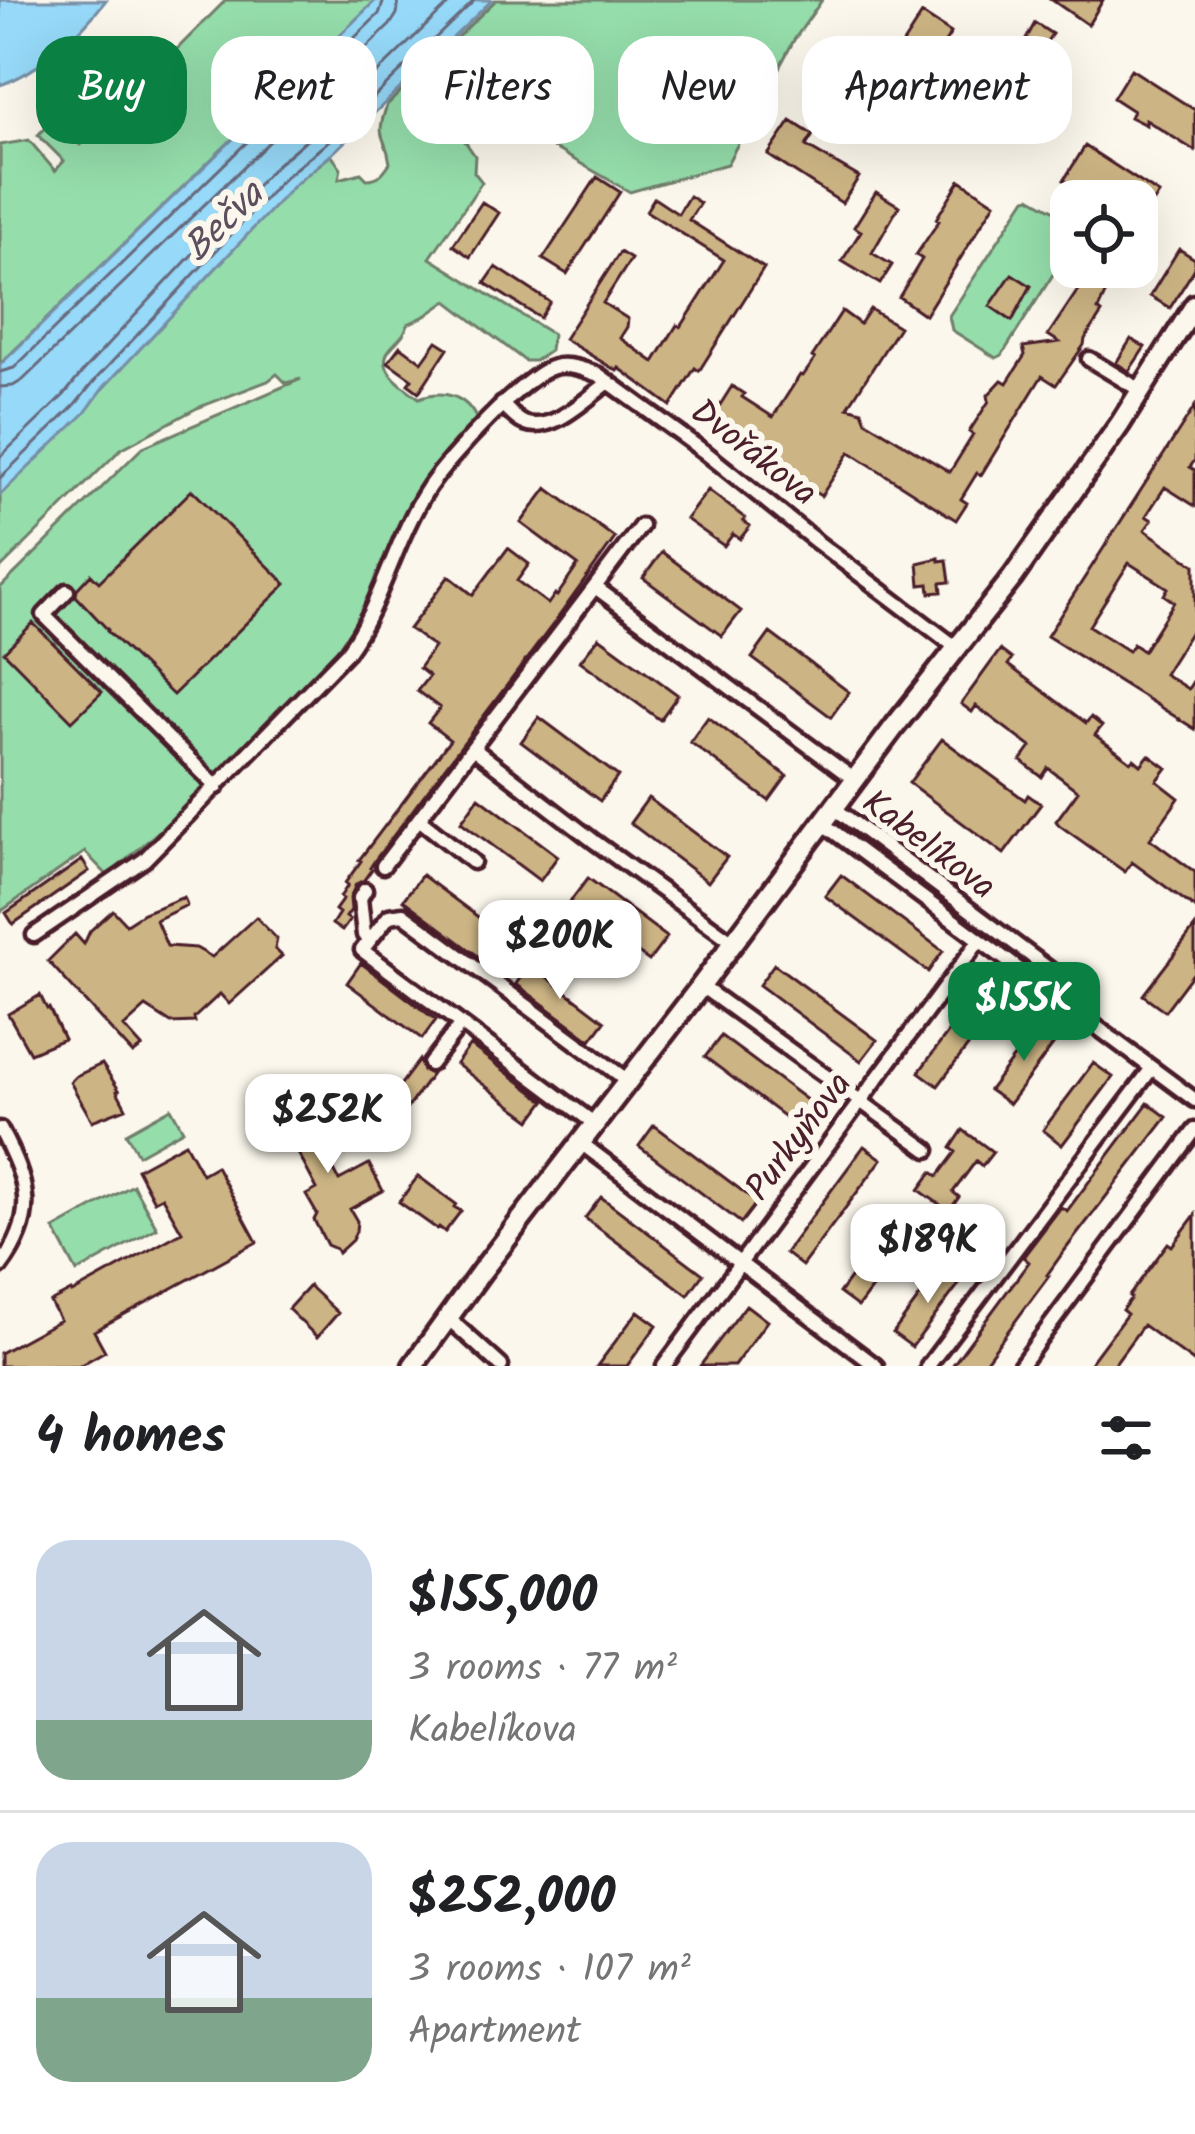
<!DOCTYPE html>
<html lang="en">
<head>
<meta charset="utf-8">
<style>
	:root { --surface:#fff; --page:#f2f2f2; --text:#202124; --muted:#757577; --line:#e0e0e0; --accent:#0b8043 }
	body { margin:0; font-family:Kalam,sans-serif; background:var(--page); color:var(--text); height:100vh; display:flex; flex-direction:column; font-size:45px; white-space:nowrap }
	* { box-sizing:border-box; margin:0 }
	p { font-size:39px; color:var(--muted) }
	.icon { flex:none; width:66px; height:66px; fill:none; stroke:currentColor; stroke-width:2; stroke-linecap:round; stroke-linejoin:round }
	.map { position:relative; height:1366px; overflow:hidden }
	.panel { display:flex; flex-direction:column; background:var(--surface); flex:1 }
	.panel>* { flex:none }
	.banner { position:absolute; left:36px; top:36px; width:1125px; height:108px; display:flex; gap:24px }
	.controls { position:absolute; left:1050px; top:180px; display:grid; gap:24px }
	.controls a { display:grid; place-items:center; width:108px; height:108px; border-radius:24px; background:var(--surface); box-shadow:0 12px 48px #0002; font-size:60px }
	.price { position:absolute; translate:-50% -102px; padding:0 27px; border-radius:24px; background:#fff; color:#222; font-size:39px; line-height:78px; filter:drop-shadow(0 3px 6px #0008) }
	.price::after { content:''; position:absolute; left:50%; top:72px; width:36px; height:27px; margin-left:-18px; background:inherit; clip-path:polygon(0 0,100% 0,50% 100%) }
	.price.on { background:var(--accent); color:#fff }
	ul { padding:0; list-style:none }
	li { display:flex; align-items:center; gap:36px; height:300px; padding:0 36px }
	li+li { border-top:3px solid var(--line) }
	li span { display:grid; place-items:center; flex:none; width:336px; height:240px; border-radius:36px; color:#555 }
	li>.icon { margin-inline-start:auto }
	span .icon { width:144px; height:144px; fill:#fffc; stroke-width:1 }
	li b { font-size:51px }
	h2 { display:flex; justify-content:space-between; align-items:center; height:144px; padding:0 36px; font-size:51px }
	.chip { padding:0 42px; border-radius:36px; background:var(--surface); box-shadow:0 12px 48px #0002; font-size:42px; line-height:108px }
	.chip.on { background:var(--accent); color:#fff }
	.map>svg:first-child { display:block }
	.green { fill:#95ddab; stroke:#707e6b; stroke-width:3 }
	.water { fill:#96d9f8; stroke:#788fa6; stroke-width:3 }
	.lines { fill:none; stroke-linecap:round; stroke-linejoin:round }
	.shore { stroke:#68697d; stroke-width:3 }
	.building { fill:#ccb484; stroke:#4a1f2b; stroke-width:3; fill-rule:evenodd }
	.street-casing { stroke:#4a1f2b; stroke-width:21 }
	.secondary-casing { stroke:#4a1f2b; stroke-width:27 }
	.street { stroke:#fbf7ec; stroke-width:12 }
	.secondary { stroke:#fbf7ec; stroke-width:18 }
	.labels { text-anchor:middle; stroke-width:12; stroke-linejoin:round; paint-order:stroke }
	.street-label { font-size:36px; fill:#4a1f2b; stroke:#fbf7ec }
	.water-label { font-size:39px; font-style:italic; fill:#5d4e5e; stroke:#fbf7ec }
</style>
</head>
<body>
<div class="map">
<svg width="1195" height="1366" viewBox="0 0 1195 1366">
	<rect width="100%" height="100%" fill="#fbf7ec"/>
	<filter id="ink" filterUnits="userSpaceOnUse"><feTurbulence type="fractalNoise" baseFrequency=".00833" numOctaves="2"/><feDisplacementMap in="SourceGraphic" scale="24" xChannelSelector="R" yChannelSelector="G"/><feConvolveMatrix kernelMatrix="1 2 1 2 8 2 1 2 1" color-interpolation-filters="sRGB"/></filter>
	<g filter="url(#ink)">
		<path class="green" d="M226,0H376L0,364V145L29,140L55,171L64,161L38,135L54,119L80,145L91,135L63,106L79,90L108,118L118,107L90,80L106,64L134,91L144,82L116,54L132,38L161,65Z
			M496,0H822L794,40L727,164L630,192L462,95L470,109L461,127L462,137L475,156L474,172L482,182L430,258L552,334L550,351L535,361H525L447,301L427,315L408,324C404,337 398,339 390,349C374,368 404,387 419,398C443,389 466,395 477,420C468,440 452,455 433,466L359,618L335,652L200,795L108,876L85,852L0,912V588L143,447L301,379L286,383L277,374L268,381L197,408L121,449L0,569V495L84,413L104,387L294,185L331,155L341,168L339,179L361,173L367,179C379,179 383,173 390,163C386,133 374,141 387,105Z
			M1030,197L1071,220V246L1002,355L996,358L952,330L949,316L1026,198Z
			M171,1108L183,1130L138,1155L126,1133Z
			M133,1185L157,1228L77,1272L54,1229Z"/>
		<path class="water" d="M0,0H106C80,34 41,71 0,85Z
			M376,0H492L331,155L294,185L104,387L85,413L0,495V365Z"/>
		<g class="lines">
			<path class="shore" d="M0,372L14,368L379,14L384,0
				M0,387L13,386L23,380L390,25L397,14L399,0
				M0,457L64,395L85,369L275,166L313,134L453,0
				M0,478L75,405L96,379L285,177L323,146L475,0"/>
		</g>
		<path class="building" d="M1052,0H1103L1088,25Z
			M922,14L951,33L880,144L850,126Z
			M1035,23L1052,34L1037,56L1032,53L1024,67L1014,61Z
			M1131,69L1195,110V151L1146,120V125L1130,117L1133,111L1113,98Z
			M791,121L813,135L806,146L859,177L842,203L768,155Z
			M1085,146L1159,194L1137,228V201H1098L1064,180Z
			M597,177L620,192L567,274L543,259Z
			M960,180L995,203L925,315L899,297L922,259L916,255L939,221L936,219Z
			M876,192L899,206L872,253L892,265L880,284L842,261L861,231L854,227Z
			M689,196L700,203L689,220L764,268L699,371L695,368L671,406L619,368L617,371L564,339L620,252L631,259L603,303L628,319L627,327L620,338L654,362L677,325L681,327L724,260L646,211L654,198L678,214Z
			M482,202L499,213L470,257L453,245Z
			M1179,249L1195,259V268L1170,308L1150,296Z
			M496,267L550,302L540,318L485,283Z
			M1084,267H1112L1101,285L1108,288L1098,310L1102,313L1085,339L1084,345L1056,385L1042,376L981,475L977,473L961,499L967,503L956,520L850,452L821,496L808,488L810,484L723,428L721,432L708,424L732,386L744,394L742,397L773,417L800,375L803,376L815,359L812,357L842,311L860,324L870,309L899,327L848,407L862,411L866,421L950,472L973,435L969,432L989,401L988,395L1002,380L1007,383L1025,355L1023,347L1059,342L1048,335L1080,287L1075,282Z
			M1012,274L1031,286L1012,321L990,306Z
			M1131,339L1145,347L1129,371L1116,363Z
			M437,341L448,348L419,392L408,384L412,379L388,362L400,346L422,362Z
			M1195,406V460L1190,467L1195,470V506L1165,487L1146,516L1152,520L1145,530L1195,565V625L1164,674L1188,689L1195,678V729L1047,636ZM1129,563L1168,588L1164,595L1174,602L1143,651L1133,644L1128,651L1089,626Z
			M547,488L615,538L554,623L375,860L370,868L372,869L364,880L356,884L350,898L351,910L346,917L350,920L342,931L332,924L339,913L335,910L343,899L340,897L348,885L345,883L361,861L359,860L450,740L428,723L440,708L417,691L429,676L419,668L434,647L409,629L449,576L473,595L508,548L529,564L517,581L548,604L555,594L557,596L578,565L521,523Z
			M192,490L286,584L173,695L107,631L108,630L76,596L77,589L91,574L99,582Z
			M708,490L745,518L743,521L750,526L740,539L733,534L724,546L686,519Z
			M662,552L741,611L722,636L643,578Z
			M939,558V561L947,560L950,582L941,583L942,592L930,593L929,584L920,585L918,563Z
			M33,623L102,692L72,721L4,652Z
			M770,633L849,692L831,717L752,658Z
			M599,637L678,695L660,720L580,661Z
			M1000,650L1012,659L1008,665L1086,723L1091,717L1102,726L1095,735L1131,762L1134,759L1141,765L1149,755L1167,768L1157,781L1179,798L1150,839L1195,872V908L1132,862L1125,872L1059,825L1056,821L1078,791L1048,768L1042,777L1021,761L1031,747L976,706L972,712L961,704Z
			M539,717L618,776L600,801L521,742Z
			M708,717L787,776L769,801L690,742Z
			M942,739L1025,800L1028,795L1041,804L1004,854L909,783Z
			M479,797L558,856L540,881L461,822Z
			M648,798L727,857L708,882L630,823Z
			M82,860L89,871L13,924L6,913Z
			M422,875L501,934L482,959L403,900Z
			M841,875L943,951L928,972L825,896Z
			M588,878L667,937L649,961L569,903Z
			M184,897L187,905L156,920L167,946L196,948L212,957L256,917L277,939L275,949L282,956L229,1004L220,994L194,1018L195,1022L171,1023L146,1007L124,1027L142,1047L133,1054L48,961L75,934L84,944L90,931L113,910L126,924L143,913Z
			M1195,927V971L1165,1011L1143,995Z
			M361,963L436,1020L422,1039L347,983Z
			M530,964L605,1021L591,1040L516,984Z
			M774,964L877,1040L861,1061L759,985Z
			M985,982L1005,997L938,1086L919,1072Z
			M40,995L47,1009L49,1008L64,1039L30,1053L8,1014Z
			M1040,1023L1059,1037L1009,1104L989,1090Z
			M721,1036L823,1112L807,1134L705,1057Z
			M470,1045L545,1101L531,1120L456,1064Z
			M419,1060L423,1071L432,1074L390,1132L374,1120Z
			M1093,1063L1113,1077L1062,1145L1043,1130Z
			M102,1064L119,1090L117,1091L126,1108L92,1121L70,1082L76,1076Z
			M282,1093L295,1118L303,1113L307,1121L321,1113L340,1148L326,1155L339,1180L369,1164L383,1191L350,1209L357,1221L356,1231L352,1240L338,1253L336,1249L327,1245L314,1220L317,1214L306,1195L317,1189L287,1132L289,1131L269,1101Z
			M1148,1103L1167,1117L1062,1254L1047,1275L1049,1276L982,1366H952L1029,1262L1023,1257L1061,1207L1067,1211Z
			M654,1125L757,1202L741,1223L639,1146Z
			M963,1130L993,1152L982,1166L976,1161L953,1192L959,1197L949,1211L919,1190L932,1172L938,1176L956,1152L951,1148Z
			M185,1143L202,1174L216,1166L257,1242L94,1331L105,1351L79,1366H0V1353L60,1320L50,1302L71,1291L72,1293L182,1232L162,1197L154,1201L137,1169Z
			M864,1146L882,1159L802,1266L785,1253Z
			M418,1176L456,1204L454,1207L461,1211L445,1232L439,1227L437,1229L399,1202Z
			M601,1197L703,1274L688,1295L585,1218Z
			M1195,1215V1363L1143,1325L1113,1366H1088L1127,1314L1122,1310L1131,1298L1129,1296L1168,1243L1172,1246Z
			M889,1225L908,1240L858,1307L839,1293Z
			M943,1265L962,1280L912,1347L893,1333Z
			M309,1286L338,1313L317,1337L288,1309Z
			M746,1305L767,1321L734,1366H700Z
			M638,1311L657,1325L627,1366H597Z"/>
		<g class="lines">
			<defs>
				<path id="street" d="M1089,359L1140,390
					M502,404C509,411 515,419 524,423C553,434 587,398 609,382
					M595,587L855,780
					M67,591L44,615L217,787
					M474,749L595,842L733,942
					M834,808L1053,972L1085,1014
					M419,819L473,862
					M822,823L1195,1100
					M383,866L641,526
					M365,890L360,898L364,935L370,940
					M34,935L144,860L347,652C383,602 395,538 429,487C447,460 525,374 554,367C568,363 586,370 599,375L706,453L817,542L957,648
					M701,986L928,1150
					M430,1064L461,1024
					M595,1124L362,950L389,916L403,914L628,1081
					M0,1129C28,1182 39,1215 0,1267
					M581,1143L876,1366
					M448,1318L501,1366
					M664,1366L979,941
					M928,1366L1152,1068
					M1020,1366L1195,1130"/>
				<path id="secondary" d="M413,1366L481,1272L701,986L895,726L1013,577L1120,424L1195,305"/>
			</defs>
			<use href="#street" class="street-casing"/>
			<use href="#secondary" class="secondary-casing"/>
			<use href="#street" class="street"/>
			<use href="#secondary" class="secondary"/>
		</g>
	</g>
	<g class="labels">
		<g class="street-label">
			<text transform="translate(755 451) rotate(38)" y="13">Dvořákova</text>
			<text transform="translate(930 843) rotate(37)" y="13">Kabelíkova</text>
			<text transform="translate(797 1135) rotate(-53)" y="13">Purkyňova</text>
		</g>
		<g class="water-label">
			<text transform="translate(222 220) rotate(-45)" y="14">Bečva</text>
		</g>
	</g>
</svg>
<div class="controls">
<a><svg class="icon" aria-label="locate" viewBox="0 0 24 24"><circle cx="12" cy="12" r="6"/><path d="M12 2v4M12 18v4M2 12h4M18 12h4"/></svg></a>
</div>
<b class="price" style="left:560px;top:1002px">$200K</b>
<b class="price on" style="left:1024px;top:1064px">$155K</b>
<b class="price" style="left:328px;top:1176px">$252K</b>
<b class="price" style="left:928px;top:1306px">$189K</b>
<div class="banner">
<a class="chip on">Buy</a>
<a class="chip">Rent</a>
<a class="chip">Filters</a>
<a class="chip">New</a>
<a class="chip">Apartment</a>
</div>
</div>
<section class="panel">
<h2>4 homes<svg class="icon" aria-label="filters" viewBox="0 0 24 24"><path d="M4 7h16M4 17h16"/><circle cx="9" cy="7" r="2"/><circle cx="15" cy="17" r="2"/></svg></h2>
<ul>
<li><span style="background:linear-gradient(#c9d6e8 75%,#7fa58c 0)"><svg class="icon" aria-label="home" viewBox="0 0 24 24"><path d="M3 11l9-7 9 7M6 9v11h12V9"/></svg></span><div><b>$155,000</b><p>3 rooms · 77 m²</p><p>Kabelíkova</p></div></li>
<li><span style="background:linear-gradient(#c9d6e8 65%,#7fa58c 0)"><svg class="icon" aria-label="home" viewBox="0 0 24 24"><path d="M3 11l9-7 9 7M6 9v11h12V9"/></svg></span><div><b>$252,000</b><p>3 rooms · 107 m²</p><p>Apartment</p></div></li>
</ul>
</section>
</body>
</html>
